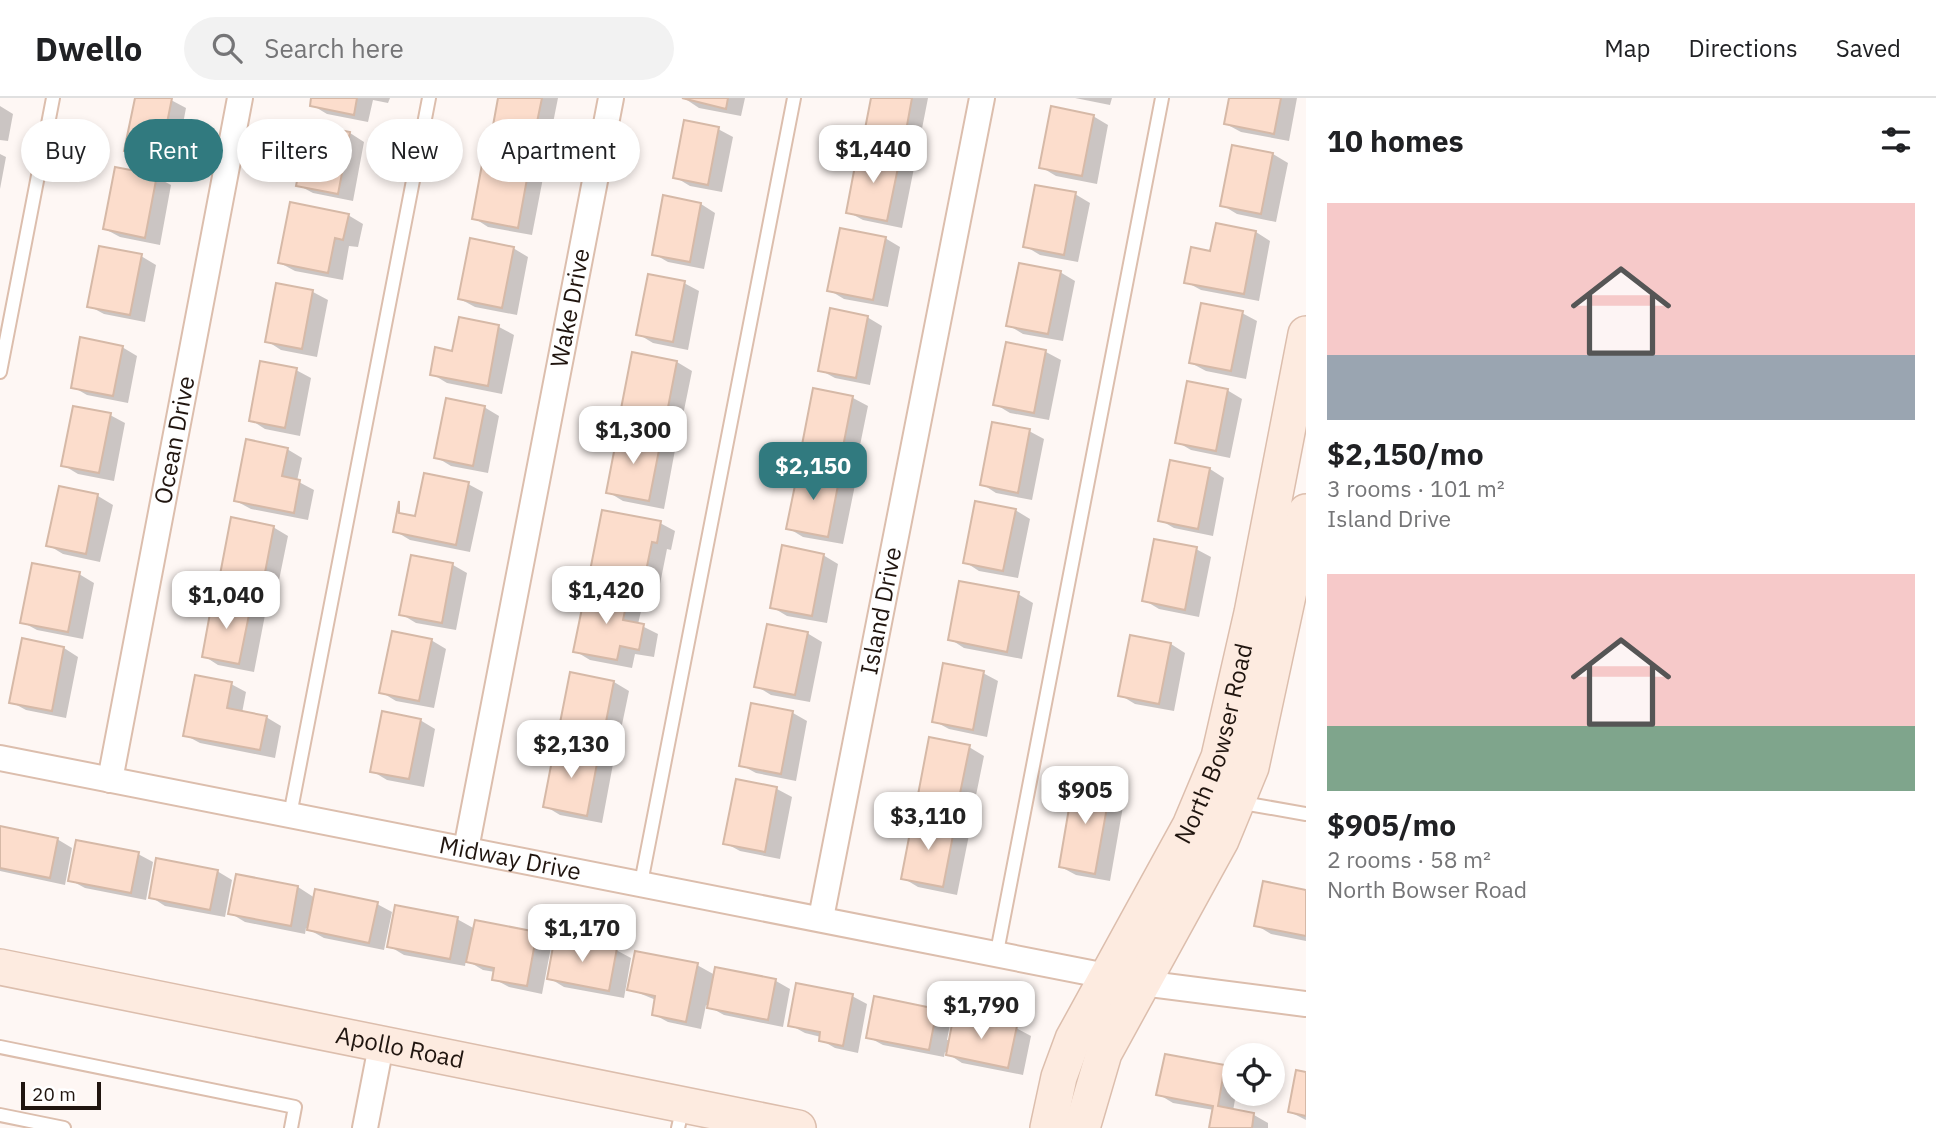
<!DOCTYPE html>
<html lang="en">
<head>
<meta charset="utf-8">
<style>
	:root { --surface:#fff; --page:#f2f2f2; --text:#202124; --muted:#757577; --line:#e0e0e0; --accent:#317a7f }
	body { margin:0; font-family:"IBM Plex Sans",sans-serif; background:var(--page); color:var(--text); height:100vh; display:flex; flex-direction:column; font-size:26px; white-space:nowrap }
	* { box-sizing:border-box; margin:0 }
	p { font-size:23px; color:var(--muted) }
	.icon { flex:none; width:38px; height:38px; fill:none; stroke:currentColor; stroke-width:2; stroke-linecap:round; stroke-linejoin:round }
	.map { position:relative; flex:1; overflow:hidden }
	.drawer { display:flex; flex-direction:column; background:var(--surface); width:630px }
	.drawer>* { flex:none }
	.guide { position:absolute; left:21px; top:21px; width:665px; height:63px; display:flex; gap:14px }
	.fabs { position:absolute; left:1222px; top:945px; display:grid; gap:14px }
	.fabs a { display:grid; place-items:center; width:63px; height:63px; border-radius:50%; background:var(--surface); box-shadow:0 4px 10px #0003; font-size:35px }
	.scale { position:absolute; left:21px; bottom:18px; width:80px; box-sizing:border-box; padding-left:7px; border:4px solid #20150f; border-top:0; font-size:19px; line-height:24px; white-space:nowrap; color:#20150f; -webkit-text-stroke:5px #fff; paint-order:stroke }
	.price { position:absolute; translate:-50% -60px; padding:0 16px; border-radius:14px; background:#fff; color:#222; font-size:23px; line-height:46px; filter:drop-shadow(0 2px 4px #0008) }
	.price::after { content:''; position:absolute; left:50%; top:42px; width:21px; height:16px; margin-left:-10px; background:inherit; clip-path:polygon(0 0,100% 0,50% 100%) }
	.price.selected { background:var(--accent); color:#fff }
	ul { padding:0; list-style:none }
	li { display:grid; align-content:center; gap:14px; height:371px; padding:0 21px }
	li span { display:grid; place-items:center; height:217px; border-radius:0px; color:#555 }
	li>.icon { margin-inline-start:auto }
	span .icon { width:126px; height:126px; fill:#fffc; stroke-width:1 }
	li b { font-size:30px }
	h2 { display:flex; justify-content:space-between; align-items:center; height:84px; padding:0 21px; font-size:30px }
	.pill { padding:0 24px; border-radius:32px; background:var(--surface); box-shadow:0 4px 10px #0003; font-size:24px; line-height:63px }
	.pill.selected { background:var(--accent); color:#fff }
	header { display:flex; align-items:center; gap:42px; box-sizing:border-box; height:98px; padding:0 35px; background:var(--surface); border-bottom:2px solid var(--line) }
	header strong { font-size:33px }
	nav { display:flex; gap:38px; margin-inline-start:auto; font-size:24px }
	.search { width:490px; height:63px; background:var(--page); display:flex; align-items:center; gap:18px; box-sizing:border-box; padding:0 24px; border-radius:38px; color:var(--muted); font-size:26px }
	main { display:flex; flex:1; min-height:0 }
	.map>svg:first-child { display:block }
	.shadow { fill:#0003 }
	.building { fill:#fcddcc; stroke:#d6b9a7; stroke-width:2 }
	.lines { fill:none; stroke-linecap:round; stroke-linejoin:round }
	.lane-casing { stroke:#dcbead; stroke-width:16 }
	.street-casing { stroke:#dcbead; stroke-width:28 }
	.secondary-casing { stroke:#dcbead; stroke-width:38 }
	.lane { stroke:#fff; stroke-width:12 }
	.street { stroke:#fff; stroke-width:24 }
	.secondary { stroke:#fdebe0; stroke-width:35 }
	.labels { text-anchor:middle; stroke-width:5; stroke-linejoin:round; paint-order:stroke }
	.street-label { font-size:24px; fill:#20150f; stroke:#fff }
</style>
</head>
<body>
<header>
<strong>Dwello</strong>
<div class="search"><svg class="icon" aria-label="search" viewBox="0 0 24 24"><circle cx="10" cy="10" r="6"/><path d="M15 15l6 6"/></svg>Search here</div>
<nav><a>Map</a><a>Directions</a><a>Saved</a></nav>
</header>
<main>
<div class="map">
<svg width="1306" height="1030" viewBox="0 0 1306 1030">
	<rect width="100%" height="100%" fill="#fef7f4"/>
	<path class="shadow" d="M136,0L171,2L186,10L175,68L141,61L126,52Z
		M313,0H390L388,5L373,2L368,24L327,16L312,7Z
		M500,0H558L546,60L506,52L492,44Z
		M684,0H745L741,18L699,10Z
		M873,0H928L918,51L881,44L866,35Z
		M1075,0H1112L1110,7Z
		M1231,0H1297L1289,43L1241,34L1226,26Z
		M0,8L13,16L8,43L0,42Z
		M1093,18L1108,27L1097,86L1056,78L1041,69Z
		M718,31L733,39L722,94L690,88L675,79Z
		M350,35L364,44L353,103L313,95L298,87Z
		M1233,49L1273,56L1288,65L1276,124L1237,116L1222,107Z
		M0,56L6,59L0,91Z
		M899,62L914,70L902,130L863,122L848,114Z
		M529,71L543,80L532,137L488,129L474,120Z
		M156,79L171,87L160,147L120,139L105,131Z
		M1075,96L1090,105L1078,164L1040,157L1025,148Z
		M701,106L715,115L704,171L668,164L654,156Z
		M348,117L363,126L358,149L349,148L343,182L295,173L280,165Z
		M1256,134L1270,143L1259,203L1201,192L1186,184L1212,155Z
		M885,140L900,149L888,209L844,201L829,192Z
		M513,150L528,159L517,217L475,209L460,201Z
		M141,158L156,167L145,224L104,216L89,208Z
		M1060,174L1075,183L1063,243L1023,236L1008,227Z
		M684,185L699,193L688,252L653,245L638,236Z
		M278,187L313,194L328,202L317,259L281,252L267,243Z
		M1242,215L1257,223L1246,281L1206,273L1191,265Z
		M867,219L882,228L870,287L835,280L820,272Z
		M460,221L499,229L514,237L502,296L447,285L432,276L454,255Z
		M1007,246L1046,254L1061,262L1049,322L1010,315L995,306Z
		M122,249L137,258L128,305L87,297L73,289Z
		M633,256L677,264L692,273L680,332L636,324L622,315Z
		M296,272L311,280L300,338L265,331L251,322Z
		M814,292L853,300L868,308L856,367L817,359L803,351Z
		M1227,292L1242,301L1230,360L1191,352L1177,344Z
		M484,309L499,318L488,375L451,368L436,359Z
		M110,317L125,325L114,383L78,376L63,367Z
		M1029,333L1044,341L1032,402L996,395L982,386Z
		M661,343L675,352L664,411L623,403L608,394Z
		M287,351L302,360L297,383L314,392L308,422L251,411L236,403Z
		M800,371L840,378L855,387L843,446L803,439L788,430Z
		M1210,371L1224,380L1213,438L1174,430L1160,422Z
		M468,386L483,394L470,454L410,442L395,433Z
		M60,390L98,398L113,407L100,464L63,456L48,447Z
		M1015,412L1030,421L1018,480L979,473L965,464Z
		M660,425L675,433L671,452L667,451L659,491L607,480L592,472Z
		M273,429L288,438L276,497L235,489L221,481Z
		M1196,451L1211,459L1199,519L1159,511L1144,502Z
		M823,457L838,466L827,525L787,518L772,509Z
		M453,467L467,475L456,532L416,525L401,516Z
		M79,476L94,485L83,541L37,532L22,524Z
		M1018,496L1033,505L1022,561L964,550L950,541Z
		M627,500L642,509L638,526L658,536L654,559L635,556L632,570L590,562L575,553Z
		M250,509L265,517L254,574L218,567L204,558Z
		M807,535L822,544L810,604L771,597L756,588Z
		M431,542L446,551L434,610L396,603L381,594Z
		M1171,546L1185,555L1174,613L1135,606L1120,597Z
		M64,550L78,559L66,620L26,612L11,604Z
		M983,575L998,583L987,639L949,631L934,623Z
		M571,576L614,584L629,593L618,646L575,638L561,629Z
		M231,586L246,594L242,615L266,619L281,628L275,660L200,645L185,637Z
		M753,607L793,615L807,623L796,683L756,675L741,667Z
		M420,622L435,631L424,689L387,682L372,673Z
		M969,649L984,658L972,717L933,710L919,701Z
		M598,657L613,666L602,725L560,717L545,708Z
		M737,683L777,691L792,699L780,761L740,753L725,745Z
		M1110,688L1125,697L1110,783L1076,777L1061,769Z
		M954,728L969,737L957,797L918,789L903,780Z
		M0,730L57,741L72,750L65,787L0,773Z
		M138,756L153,764L146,802L85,790L70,782Z
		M217,773L232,782L225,819L165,808L151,799Z
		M237,778L298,789L315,800L377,806L392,814L384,852L324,840L306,830L305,836L245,824L230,815Z
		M1306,794V843L1271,836L1256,827Z
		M457,821L475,831L476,824L537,835L552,844L542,896L509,889L494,881L495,874L483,872L466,862L465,868L404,857L389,848Z
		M616,852L631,860L624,900L564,889L549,880Z
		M697,867L715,877L776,883L790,891L783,929L724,917L706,907L701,931L668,924L653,916L656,902L629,891Z
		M852,898L867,906L858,955L835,950L821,942V939L805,935L790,927Z
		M936,912L951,921L947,942L1016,930L1031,938L1023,977L962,965L945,954L944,959L883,947L868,939Z
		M1224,969L1234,974L1236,996L1233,1013L1254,1017L1268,1025V1030H1211L1214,1012L1173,1005L1158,996Z
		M1306,976V1022L1290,1014Z"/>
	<path class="building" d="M135,0H172L160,60L124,53Z
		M311,0H357L354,17L310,8Z
		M498,0H542L531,53L490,44Z
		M682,0H728L726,11Z
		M871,0H912L904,44L864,36Z
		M1229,0H1281L1274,36L1224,26Z
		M1051,8L1094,17L1082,78L1039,70Z
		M684,22L719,29L708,87L673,80Z
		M308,26L350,34L338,96L296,88Z
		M1232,47L1273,55L1261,116L1220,108Z
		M858,52L900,60L887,123L846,115Z
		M483,61L529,70L518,130L472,121Z
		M115,69L157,77L145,140L103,131Z
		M1035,87L1076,94L1064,157L1023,149Z
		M663,97L701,105L690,164L652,157Z
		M290,104L349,116L343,142L335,140L328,175L278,165Z
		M1216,125L1256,133L1244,196L1184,185L1191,149L1210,153Z
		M840,130L886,139L873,202L827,193Z
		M470,140L514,149L502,210L458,201Z
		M99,148L142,156L130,217L87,209Z
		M1019,165L1061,173L1048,236L1006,228Z
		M648,176L685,183L673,244L636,237Z
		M276,185L313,192L302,251L265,244Z
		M1201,205L1243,213L1231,273L1189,265Z
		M830,210L868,218L856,280L818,273Z
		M459,219L499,227L488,288L430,277L435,249L452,253Z
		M80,239L123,248L113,298L71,290Z
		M1006,244L1046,252L1034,315L993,307Z
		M632,254L677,263L665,325L620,316Z
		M260,263L297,270L285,330L249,323Z
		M1187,283L1228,291L1216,353L1175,345Z
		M813,290L853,298L841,359L801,352Z
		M446,300L485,308L473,368L434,360Z
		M73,308L111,315L99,375L61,368Z
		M992,324L1030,331L1018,395L980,387Z
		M618,333L661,342L649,403L606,395Z
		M246,341L288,350L282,378L300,382L294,415L234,403Z
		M1170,362L1210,370L1198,431L1158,423Z
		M799,368L840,377L828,439L786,431Z
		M424,375L469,384L456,447L393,434L399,403V415L415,418Z
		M59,388L98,396L86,456L46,448Z
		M975,403L1016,411L1003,473L963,465Z
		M602,412L661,423L657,445L652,444L644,483L590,473Z
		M231,419L274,428L262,490L219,482Z
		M1154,441L1197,449L1185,512L1142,503Z
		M782,447L824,456L812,518L770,510Z
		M411,457L453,465L442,525L399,517Z
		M32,465L80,474L68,534L20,525Z
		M959,483L1019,494L1007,554L948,542Z
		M586,491L628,499L623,522L644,526L639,552L620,548L617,562L573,554Z
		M213,499L251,507L239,566L202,559Z
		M767,526L808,534L795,597L754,589Z
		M392,533L432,541L419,603L379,595Z
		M1130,537L1171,545L1159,606L1118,598Z
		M22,540L64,549L52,613L9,605Z
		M943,565L984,573L973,632L932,624Z
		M570,574L614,583L603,639L559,630Z
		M195,577L232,584L227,610L267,618L260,652L183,638Z
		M751,605L793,613L781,676L739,668Z
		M382,613L421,621L409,681L370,674Z
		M929,639L970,647L957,710L917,702Z
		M555,647L599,655L587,718L543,709Z
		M736,681L777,689L765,754L723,746Z
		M1074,681L1111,687L1095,776L1059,769Z
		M913,719L955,727L943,789L901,781Z
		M0,728L58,740L50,780L0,770Z
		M76,742L139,754L131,795L68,783Z
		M156,760L218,772L210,812L149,800Z
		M236,776L298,788L291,828L228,816Z
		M1263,783L1306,792V838L1254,828Z
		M315,791L378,804L369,845L307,832Z
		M395,807L458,819L450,861L387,849Z
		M475,822L537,834L527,888L492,882L494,870L466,864Z
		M555,838L617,850L609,893L547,881Z
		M635,853L698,865L686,924L652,917L655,898L627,892Z
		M715,869L776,881L768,922L707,910Z
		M796,885L853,896L843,948L819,943L820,934L788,928Z
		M874,898L937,911L929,952L866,940Z
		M954,916L1017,928L1008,970L946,957Z
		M1165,956L1225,967L1218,1008L1254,1015L1252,1030H1209L1213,1008L1156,997Z
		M1296,972L1306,974V1018L1288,1014Z"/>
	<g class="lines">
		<defs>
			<path id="lane" d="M0,274L53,0
				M1237,704L1306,716
				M290,717L429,0
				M641,785L794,0
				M997,854L1162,0
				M0,949L295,1009L291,1030
				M0,1017L64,1030
				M678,1030L683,1008"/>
			<g id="street">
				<path id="s1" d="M0,660L1142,885L1306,906"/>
				<path id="s2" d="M110,682L240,0"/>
				<path id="s3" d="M466,751L611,0"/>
				<path id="s4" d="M821,820L982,0"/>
				<path d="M365,1030L381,948"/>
			</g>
			<g id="secondary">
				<path id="s5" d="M0,869L798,1030"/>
				<path id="s6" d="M1048,1030L1059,979L1073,941L1190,728L1219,659L1252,515L1306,236"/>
				<path d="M1082,1030L1104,955L1221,742L1251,669L1306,414"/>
			</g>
		</defs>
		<use href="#lane" class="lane-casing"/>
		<use href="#street" class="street-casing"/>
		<use href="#secondary" class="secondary-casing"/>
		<use href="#lane" class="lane"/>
		<use href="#street" class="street"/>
		<use href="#secondary" class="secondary"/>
	</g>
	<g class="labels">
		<g class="street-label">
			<text dy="8" stroke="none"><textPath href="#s3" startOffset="551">Wake Drive</textPath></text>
			<text dy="8" stroke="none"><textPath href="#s2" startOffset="346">Ocean Drive</textPath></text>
			<text dy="8" stroke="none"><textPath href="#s4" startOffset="313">Island Drive</textPath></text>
			<text dy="8" stroke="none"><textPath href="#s6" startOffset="422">North Bowser Road</textPath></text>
			<text dy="8" stroke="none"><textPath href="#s1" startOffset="520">Midway Drive</textPath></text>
			<text dy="8" stroke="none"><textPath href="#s5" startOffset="408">Apollo Road</textPath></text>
		</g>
	</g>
</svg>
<div class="fabs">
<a><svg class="icon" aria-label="locate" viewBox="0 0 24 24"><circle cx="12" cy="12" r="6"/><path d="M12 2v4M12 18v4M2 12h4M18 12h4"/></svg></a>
</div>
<div class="scale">20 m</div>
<b class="price" style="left:873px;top:87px">$1,440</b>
<b class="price" style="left:633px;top:368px">$1,300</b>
<b class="price selected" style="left:813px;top:404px">$2,150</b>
<b class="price" style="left:606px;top:528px">$1,420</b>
<b class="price" style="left:226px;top:533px">$1,040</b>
<b class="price" style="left:571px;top:682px">$2,130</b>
<b class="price" style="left:1085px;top:728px">$905</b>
<b class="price" style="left:928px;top:754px">$3,110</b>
<b class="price" style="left:582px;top:866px">$1,170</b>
<b class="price" style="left:981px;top:943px">$1,790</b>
<div class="guide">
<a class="pill">Buy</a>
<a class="pill selected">Rent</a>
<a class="pill">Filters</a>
<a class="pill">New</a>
<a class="pill">Apartment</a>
</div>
</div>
<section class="drawer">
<h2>10 homes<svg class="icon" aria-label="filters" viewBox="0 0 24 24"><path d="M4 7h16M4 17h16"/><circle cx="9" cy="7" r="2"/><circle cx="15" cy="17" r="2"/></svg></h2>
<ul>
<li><span style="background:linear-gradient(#f6c9c9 70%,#9aa5b1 0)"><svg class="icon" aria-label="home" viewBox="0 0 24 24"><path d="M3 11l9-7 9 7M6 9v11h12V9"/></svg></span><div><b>$2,150/mo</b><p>3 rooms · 101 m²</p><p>Island Drive</p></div></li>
<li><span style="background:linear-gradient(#f6c9c9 70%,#7fa58c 0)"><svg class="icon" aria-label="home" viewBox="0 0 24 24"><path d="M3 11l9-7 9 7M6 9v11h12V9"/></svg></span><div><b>$905/mo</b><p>2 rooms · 58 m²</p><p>North Bowser Road</p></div></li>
</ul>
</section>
</main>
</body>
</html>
